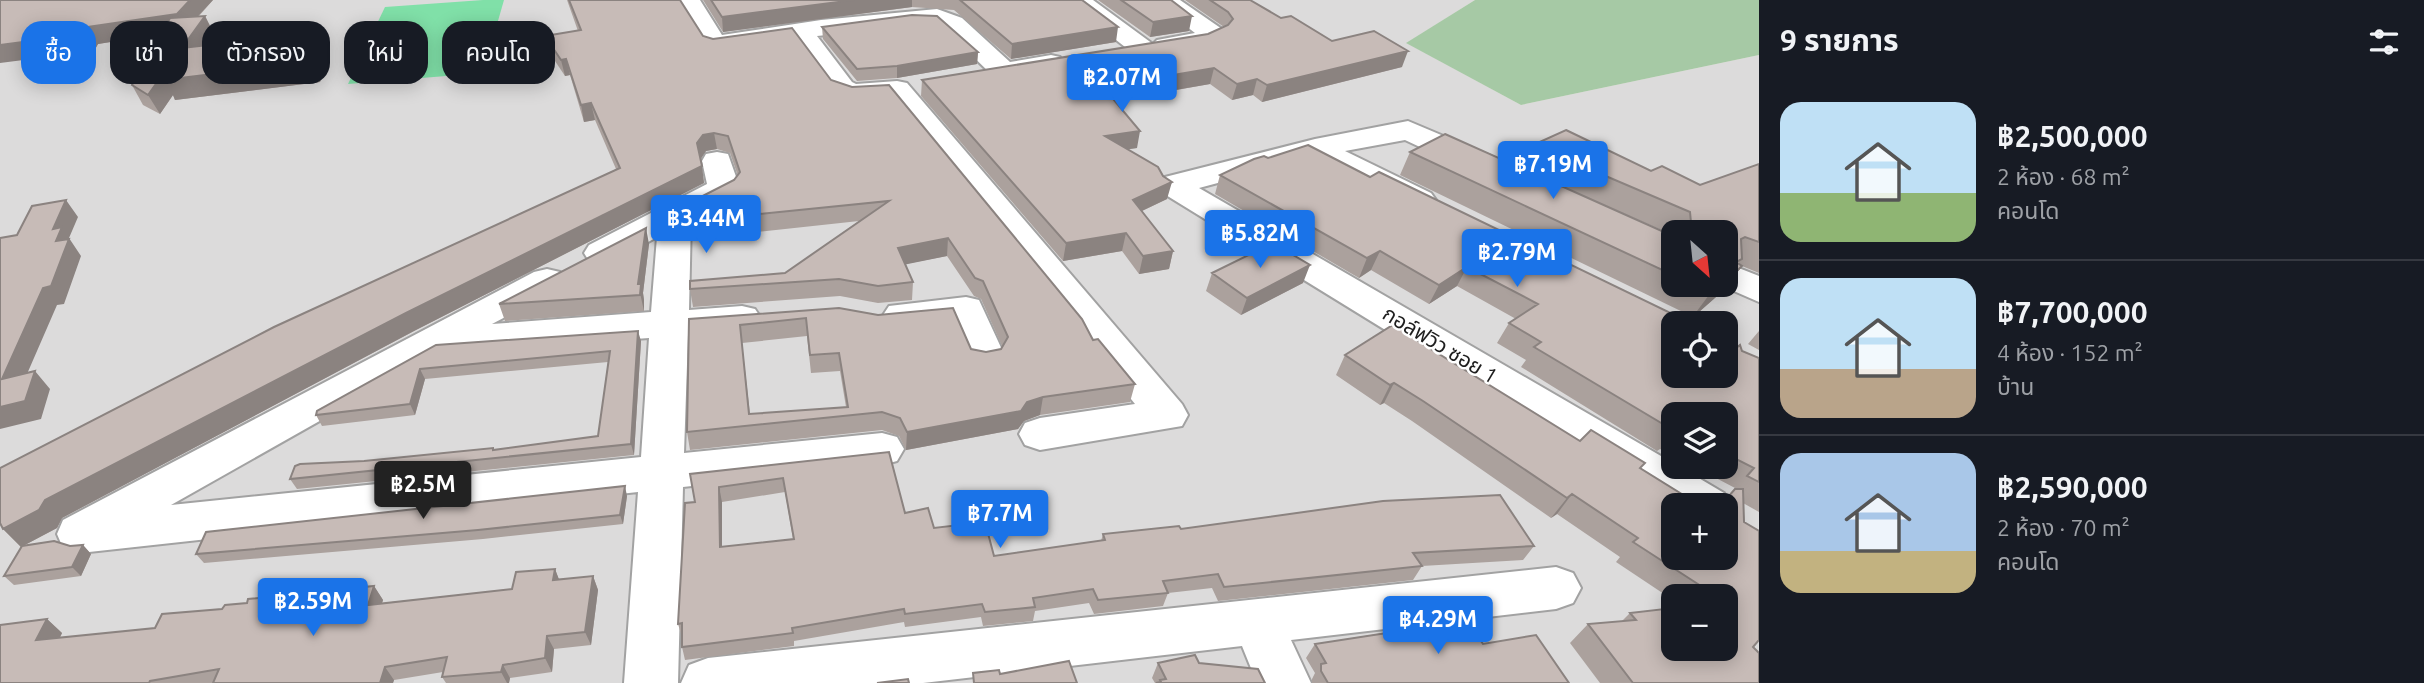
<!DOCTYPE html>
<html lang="th">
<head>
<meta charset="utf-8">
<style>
	:root { --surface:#171b24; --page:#20242c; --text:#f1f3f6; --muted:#9ea1a6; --line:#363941; --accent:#1a73e8 }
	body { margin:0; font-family:Ubuntu,"Noto Sans Thai",sans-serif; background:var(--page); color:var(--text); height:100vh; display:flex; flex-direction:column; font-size:26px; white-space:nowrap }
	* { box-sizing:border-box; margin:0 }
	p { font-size:23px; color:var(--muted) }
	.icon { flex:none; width:38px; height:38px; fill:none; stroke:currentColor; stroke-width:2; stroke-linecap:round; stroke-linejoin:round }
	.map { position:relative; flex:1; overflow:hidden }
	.panel { display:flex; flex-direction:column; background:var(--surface); width:665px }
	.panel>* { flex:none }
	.guide { position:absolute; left:21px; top:21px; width:665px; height:63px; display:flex; gap:14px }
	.needle { width:46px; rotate:153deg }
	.buttons { position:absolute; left:1661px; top:220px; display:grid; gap:14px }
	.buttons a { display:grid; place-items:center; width:77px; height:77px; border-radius:14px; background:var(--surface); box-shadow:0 4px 18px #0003; font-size:35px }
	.price { position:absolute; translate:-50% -60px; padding:0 16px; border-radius:7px; background:var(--accent); color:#fff; font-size:23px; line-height:46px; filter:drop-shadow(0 2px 4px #0008) }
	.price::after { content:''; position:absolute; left:50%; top:42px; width:21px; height:16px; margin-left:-10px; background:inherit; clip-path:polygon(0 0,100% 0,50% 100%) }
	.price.active { background:#222; color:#fff }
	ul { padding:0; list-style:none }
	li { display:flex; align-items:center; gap:21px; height:175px; padding:0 21px }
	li+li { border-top:2px solid var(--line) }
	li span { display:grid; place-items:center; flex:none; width:196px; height:140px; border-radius:21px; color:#555 }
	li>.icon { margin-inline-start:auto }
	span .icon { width:84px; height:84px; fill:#fffc; stroke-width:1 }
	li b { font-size:30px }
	h2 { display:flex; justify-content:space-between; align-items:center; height:84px; padding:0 21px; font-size:30px }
	.tag { padding:0 24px; border-radius:21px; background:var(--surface); box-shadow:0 4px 18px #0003; font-size:24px; line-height:63px }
	.tag.active { background:var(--accent); color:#fff }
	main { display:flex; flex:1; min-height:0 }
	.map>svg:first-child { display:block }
	.residential { fill:#dcdbdb; fill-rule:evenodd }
	.cemetery { fill:#a6c9a5 }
	.pitch { fill:#80e0a8 }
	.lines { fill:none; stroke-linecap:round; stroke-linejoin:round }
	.minor-casing { stroke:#a2a2a2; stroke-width:4 }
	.minor { fill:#fff; fill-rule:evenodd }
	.wall { fill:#aba19d; fill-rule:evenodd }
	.shaded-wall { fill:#8b8380 }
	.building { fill:#c7bbb7; stroke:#8b8380; stroke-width:2; fill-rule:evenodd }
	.labels { text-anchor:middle; stroke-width:5; stroke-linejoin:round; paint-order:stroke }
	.street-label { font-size:21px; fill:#1e1e1e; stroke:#fff }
</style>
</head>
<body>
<main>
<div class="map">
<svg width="1759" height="683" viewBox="0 0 1759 683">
	<rect width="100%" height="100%" fill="#efe9e4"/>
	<path class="residential" d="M0,0H1475L1407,43L1521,105L1759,55V683H0ZM1673,233H1726V285H1673ZM1673,324H1726V376H1673ZM1673,415H1726V467H1673ZM1673,506H1726V558H1673ZM1673,597H1726V649H1673Z"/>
	<path class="cemetery" d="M1475,0H1759V55L1521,105L1406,43Z"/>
	<path class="pitch" d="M483,0H504L483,73L348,84L385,7Z"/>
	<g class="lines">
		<defs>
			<path id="minor" d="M676,0H700L722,35L821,20L937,9L962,18L1010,62L1051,55L1060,57L1064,63L1060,69L1004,79L994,77L944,28L934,24L817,36L852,82L856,84L897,81L907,83L1182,404L1188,415L1182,426L1040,450L1025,445L1019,434L1025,423L1040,418L1135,404L890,98C825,106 828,88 794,40L715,52L706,49Z
				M1065,0H1093L1153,44L1157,40L1195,33L1152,0H1180L1222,29L1226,34C1216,48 1170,57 1156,49L1152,54L1143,56L1134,54Z
				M1408,121L1491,156L1495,163L1491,170L1480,172L1469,170L1405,140L1345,151L1431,193L1436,200L1431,207L1420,210L1409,207L1312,158L1199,188L1673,463V467H1680L1724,493L1731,506L1726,516V506L1673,507L1161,192L1156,185L1161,178L1315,139Z
				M717,152L728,154L740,188L735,195L691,218L689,310L742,306L755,309L761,318L755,327L688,335L684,453L882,433L897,437L904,449L897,461L882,465L683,487L678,683H624L638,492L80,553L63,548L57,534L63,520L534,272L547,269L560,272L565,280L560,288L492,324L651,312L657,237C635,249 613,267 589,261L584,253L589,245L707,184L702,161L706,154ZM649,338L641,457L171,505L440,353Z
				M1726,263L1759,276V302L1720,285H1726Z
				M966,297L979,300L1004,354L998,364L984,367L970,364L953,322L902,327L889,324L883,315L889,306Z
				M1556,567L1573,573L1581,588L1573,603L1556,609L1291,640L1311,683H1257L1242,646L923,683H681L689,665L708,658Z"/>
		</defs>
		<use href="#minor" class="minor-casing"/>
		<use href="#minor" class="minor"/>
	</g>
	<path class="wall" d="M0,0H213L199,16H205L214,34L207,45L322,32L330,51L320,82L175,100L173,95L160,114L143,105L132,85L161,34L98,44L94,51Z
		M567,0H680L703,36L831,80L1093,340L1135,384L1130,402L1040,415L1024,421L1018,429L906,450L899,436L882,430L690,450L687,432L689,319L839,308L971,349L986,352L1001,349L1002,346L981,299L974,296L947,256L905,264L913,282L912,300L878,303L840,296L693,307L690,289L785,273L859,221L693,239L690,221L738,176L730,153L717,149L706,151L700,159L704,183L414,331L62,518L57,528L23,546H70L83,545L91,554L81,576L14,585L4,576L21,547L3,529L616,169L595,120L584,122L570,75L565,76L549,52L545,36L578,31ZM807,336L811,373L840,371L846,407L750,414L742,343Z
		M703,0H1082L1116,42L1011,59L954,10L912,7L723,32Z
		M1098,0H1171L1189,31L1150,37Z
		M1185,0H1250L1281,18L1332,41L1402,67L1262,102L1253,95L1232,100L1210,84L1115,101L1137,148L1128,149L1167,199L1142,211L1173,251L1169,269L1139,274L1122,251L1063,261L921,96L922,80L1208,34L1224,27Z
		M822,27L978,52L977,64L897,78L857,81L823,39Z
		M1533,145L1651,171L1700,185L1759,164V273L1742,266L1724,290L1691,319L1687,314L1400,175L1410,152L1521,168ZM1549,181L1673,235V233H1726V285H1673V236Z
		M1268,158L1370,177L1673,324V376L1731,352L1742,351L1759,358V512L1743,503L1753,647L1759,683H1600L1570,643L1588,624L1622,621L1630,613L1726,649V597H1673V600L1616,562L1620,557L1557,514L1551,518L1412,421L1384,403L1380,405L1336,375L1345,355L1425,337L1421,343L1580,441L1640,468L1673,558L1726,506H1719L1735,488L1695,467H1726V415H1673V456L1660,449L1657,451L1521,367L1526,360L1497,343L1509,323L1516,319L1457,286L1429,304L1371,270L1359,278L1215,194L1220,175Z
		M649,244L643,293L644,300V311L505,321L499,304Z
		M1212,273L1303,283L1241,315L1206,291Z
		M1759,331V350L1748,344Z
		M641,341L634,455L297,489L290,479L493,448L494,450L598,436L608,362L425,379L415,415L322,426L316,415L436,345Z
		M889,452L905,513L934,528L994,556L1101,541L1103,534L1181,529L1534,546L1523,560L1422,566L1413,580L1218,601L1212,588L1168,593L1163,606L1094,614L1089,603L1035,611L1033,621L983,626L981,617L905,627L904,622L794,641V646L685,660L682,647V637L678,624L695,502L690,474ZM785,492L793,539L722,547V502Z
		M627,496L623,524L483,539L204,563L196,554Z
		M555,569L559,580L593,576L598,590L591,645L554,649L552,672L510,678L509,683H446L442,677L443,672L394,680L393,683H0L47,619L62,633L60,638L155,628L247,603L374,586L383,600L382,603L512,589Z
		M1406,616L1483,644L1569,683H1312V679L1315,673L1306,658L1315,644L1396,631V630Z
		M1158,663H1199L1265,683H1155L1152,678Z"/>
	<path class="shaded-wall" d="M190,0H213L185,30L98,44L94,51L0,63V45L88,27Z
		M854,0H912V7L723,32L722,17Z
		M205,16L214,34L192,67L182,48Z
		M1192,16L1189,31L1150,37L1153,22Z
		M1118,27L1116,42L1011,59L1012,44Z
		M322,32L330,51L320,82L175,100L173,95L160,114L148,95L168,67Z
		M1408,51L1402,67L1262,102L1267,85Z
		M978,52L977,64L897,78V66Z
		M566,59L570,75L565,76L561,60Z
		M1214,68L1210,84L1100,103L1103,87Z
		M1257,79L1253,95L1232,100L1237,84Z
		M591,103L595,120L584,122L581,105Z
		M1140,131L1137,148L1102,153L1105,136Z
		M714,133L717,149L706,151L700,160L697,143L703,135Z
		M702,166L704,183L414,331L62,518L57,528L21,547L3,529L45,500L406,313Z
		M1172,182L1167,199L1129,217L1133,200Z
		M66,200L78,217L69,238L81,256L64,304L57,305L17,397L2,379L53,229Z
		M646,228L649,244L643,293L644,300V311L638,284Z
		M1126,233L1122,251L1063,261L1066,243Z
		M948,238L947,256L898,266V248Z
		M1173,251L1169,269L1139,274L1143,256Z
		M1380,251L1371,270L1359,278L1367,258Z
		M1310,265L1303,283L1241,315L1247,298Z
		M1742,266L1724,290L1691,319L1709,295L1720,285H1726V281Z
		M1467,267L1457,286L1429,304L1439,285Z
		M638,331L641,341L634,455L631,444Z
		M420,369L425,379L415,415L410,404Z
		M35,371L50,389L41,419L0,429V407Z
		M1394,383L1384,403L1380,405L1390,385Z
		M1043,397L1040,415L1024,421L1018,429L906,450L907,432L1027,402Z
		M625,486L627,496L623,524L620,515Z
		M719,487L722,502V561L720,547Z
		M1572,494L1557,514L1551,518L1567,498Z
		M83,545L91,554L81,576L72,567Z
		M555,569L560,582L553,580Z
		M593,576L598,590L591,645L585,632Z
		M374,586L383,600L377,619L368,605Z
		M47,619L62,633L51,654L36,640Z
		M547,636L554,649L552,672L545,658Z
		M503,665L510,678L509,683H507L501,672Z
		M385,667L394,680L393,683H380Z"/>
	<path class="building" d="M0,0H190L177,14L88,27L84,34L0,45Z
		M569,0H680L703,36L713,39L792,28L831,80L852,87L889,85L1082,319L1093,340L1098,339L1135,384L1043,397L1027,402L1021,411L907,432L900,418L882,412L687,432L689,319L839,308L878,315L953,308L971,349L986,352L1001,349L1008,337L983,281L975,278L948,238L898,248L913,282L878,286L839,279L690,289V281L785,273L889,201L690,221L691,202L734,180L740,172L728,136L714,133L703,135L697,143L702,166L406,313L45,500L39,510L3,529L0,523V468L274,327L620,168L591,103L581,105L566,59L561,60L545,36L581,30ZM806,318L810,355L839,353L848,407L749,414L740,325Z
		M711,0H854L722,17Z
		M960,0H1082L1118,27L1012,44Z
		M1121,0H1171L1192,16L1153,22Z
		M1210,0H1250L1281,18L1291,16L1332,41L1374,31L1408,51L1267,85L1257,79L1237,84L1214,68L1103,87L1140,131L1105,136L1158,167L1163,176L1172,182L1133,200L1173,251L1143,256L1126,233L1066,243L922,80L1208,34L1228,25L1233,19L1228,12Z
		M912,15L937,16L978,52L897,66L857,69L822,27Z
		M205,16L182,48L322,32L312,62L164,80L168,67L148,95L132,85L170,18Z
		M1566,130L1651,171L1662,166L1700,185L1759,164V242L1745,237L1741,239L1742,259L1736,262L1742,266L1726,281V233H1692L1690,212L1533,145Z
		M1445,134L1673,236V275L1410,152Z
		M1308,145L1370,177L1379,172L1683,319L1678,324H1673V376H1726V350L1731,352L1740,345L1742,351L1759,358V482L1747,476L1754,468L1726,454V415H1673V430L1534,347L1541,342L1509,323L1538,304L1467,267L1439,285L1380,251L1367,258L1220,175L1254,159L1264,156L1268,158Z
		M66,200L53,229L62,227L56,241L69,239L51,286L43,288L2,379L35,371L25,401L0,407V238L17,235L32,206Z
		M646,228L638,284H641L640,295L499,304Z
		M1273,243L1310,265L1247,298L1212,273Z
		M1696,285H1720L1709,295L1705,290Z
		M1399,321L1425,337L1418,341L1580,441L1591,430L1645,463L1640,468L1701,506H1673V558H1726V506H1720L1735,489H1743L1744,522L1759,531V640L1753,647L1759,653V683H1633L1588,624L1636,620L1630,613L1673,608V649H1726V597H1718L1633,542L1638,538L1572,494L1567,498L1423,401L1394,383L1390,385L1345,355Z
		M638,331L631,444L290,479L295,466L300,464L364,461L493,448V450L598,436L610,351L420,369L410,404L316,415L317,411L436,345Z
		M889,452L905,513L928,508L934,528L985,522L994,556L1105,540L1103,534L1179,526L1181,529L1383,501L1500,495L1534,546L1413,553L1422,566L1224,587L1218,574L1163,581L1168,593L1098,600L1093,589L1033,598L1035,607L985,612L982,604L905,614L904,609L792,628L793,633L682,647V623L678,624L685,503L695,502L690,474ZM783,478L794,539L720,547L719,487Z
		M625,486L620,515L478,530L196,554L206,532Z
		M54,541L70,546L83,545L72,567L4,576L22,546Z
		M555,569L553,580L593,576L585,632L547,636L545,658L503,665L501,672L442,677L447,657L385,667L380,683H213L219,669L150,681L149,683H0V625L47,619L36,640L155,628L162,614L222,609L225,605L247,603L248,599L374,586L368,605L512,589L516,572Z
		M1455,610L1462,612L1483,644L1536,635L1569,683H1328L1321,671V664L1326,663L1315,644L1413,629L1406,616Z
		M1195,655L1199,663L1258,669L1265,683H1156L1161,682L1160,680L1166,679L1158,663Z
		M1069,661L1077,683H974L973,673L999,670L1000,674Z
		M908,679L909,683H877Z"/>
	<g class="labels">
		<g class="street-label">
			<text transform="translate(1440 345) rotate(31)" y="7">กอล์ฟวิว ซอย 1</text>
		</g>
	</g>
</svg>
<div class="buttons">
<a><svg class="needle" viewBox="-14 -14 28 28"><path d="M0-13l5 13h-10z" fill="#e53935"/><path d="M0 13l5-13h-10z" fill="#9ea1a6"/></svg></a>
<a><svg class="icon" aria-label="locate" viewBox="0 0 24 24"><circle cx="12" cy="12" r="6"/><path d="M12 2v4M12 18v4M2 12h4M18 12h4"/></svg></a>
<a><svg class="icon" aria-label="layers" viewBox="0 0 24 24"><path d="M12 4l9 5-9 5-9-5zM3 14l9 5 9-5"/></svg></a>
<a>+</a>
<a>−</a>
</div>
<b class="price" style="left:1122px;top:114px">฿2.07M</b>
<b class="price" style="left:1553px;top:201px">฿7.19M</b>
<b class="price" style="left:706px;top:255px">฿3.44M</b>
<b class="price" style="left:1260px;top:270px">฿5.82M</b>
<b class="price" style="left:1517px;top:289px">฿2.79M</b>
<b class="price active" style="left:423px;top:521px">฿2.5M</b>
<b class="price" style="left:1000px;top:550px">฿7.7M</b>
<b class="price" style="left:313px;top:638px">฿2.59M</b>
<b class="price" style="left:1438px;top:656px">฿4.29M</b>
<div class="guide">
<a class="tag active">ซื้อ</a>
<a class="tag">เช่า</a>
<a class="tag">ตัวกรอง</a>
<a class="tag">ใหม่</a>
<a class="tag">คอนโด</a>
</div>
</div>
<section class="panel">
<h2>9 รายการ<svg class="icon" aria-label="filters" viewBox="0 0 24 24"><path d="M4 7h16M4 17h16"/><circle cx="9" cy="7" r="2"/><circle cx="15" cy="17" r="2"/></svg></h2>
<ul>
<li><span style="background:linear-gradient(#bfe0f5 65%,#8fb573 0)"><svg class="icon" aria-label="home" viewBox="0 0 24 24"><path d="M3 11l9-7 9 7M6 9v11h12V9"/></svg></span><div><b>฿2,500,000</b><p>2 ห้อง · 68 m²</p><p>คอนโด</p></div></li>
<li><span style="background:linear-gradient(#bfe0f5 65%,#b9a48a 0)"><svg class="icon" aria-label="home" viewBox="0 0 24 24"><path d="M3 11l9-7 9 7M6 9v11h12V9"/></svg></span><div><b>฿7,700,000</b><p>4 ห้อง · 152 m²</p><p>บ้าน</p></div></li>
<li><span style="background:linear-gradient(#a9c7e8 70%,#c2b280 0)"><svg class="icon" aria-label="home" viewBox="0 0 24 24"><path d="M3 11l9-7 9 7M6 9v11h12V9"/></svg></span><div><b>฿2,590,000</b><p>2 ห้อง · 70 m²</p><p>คอนโด</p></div></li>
</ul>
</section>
</main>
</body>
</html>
